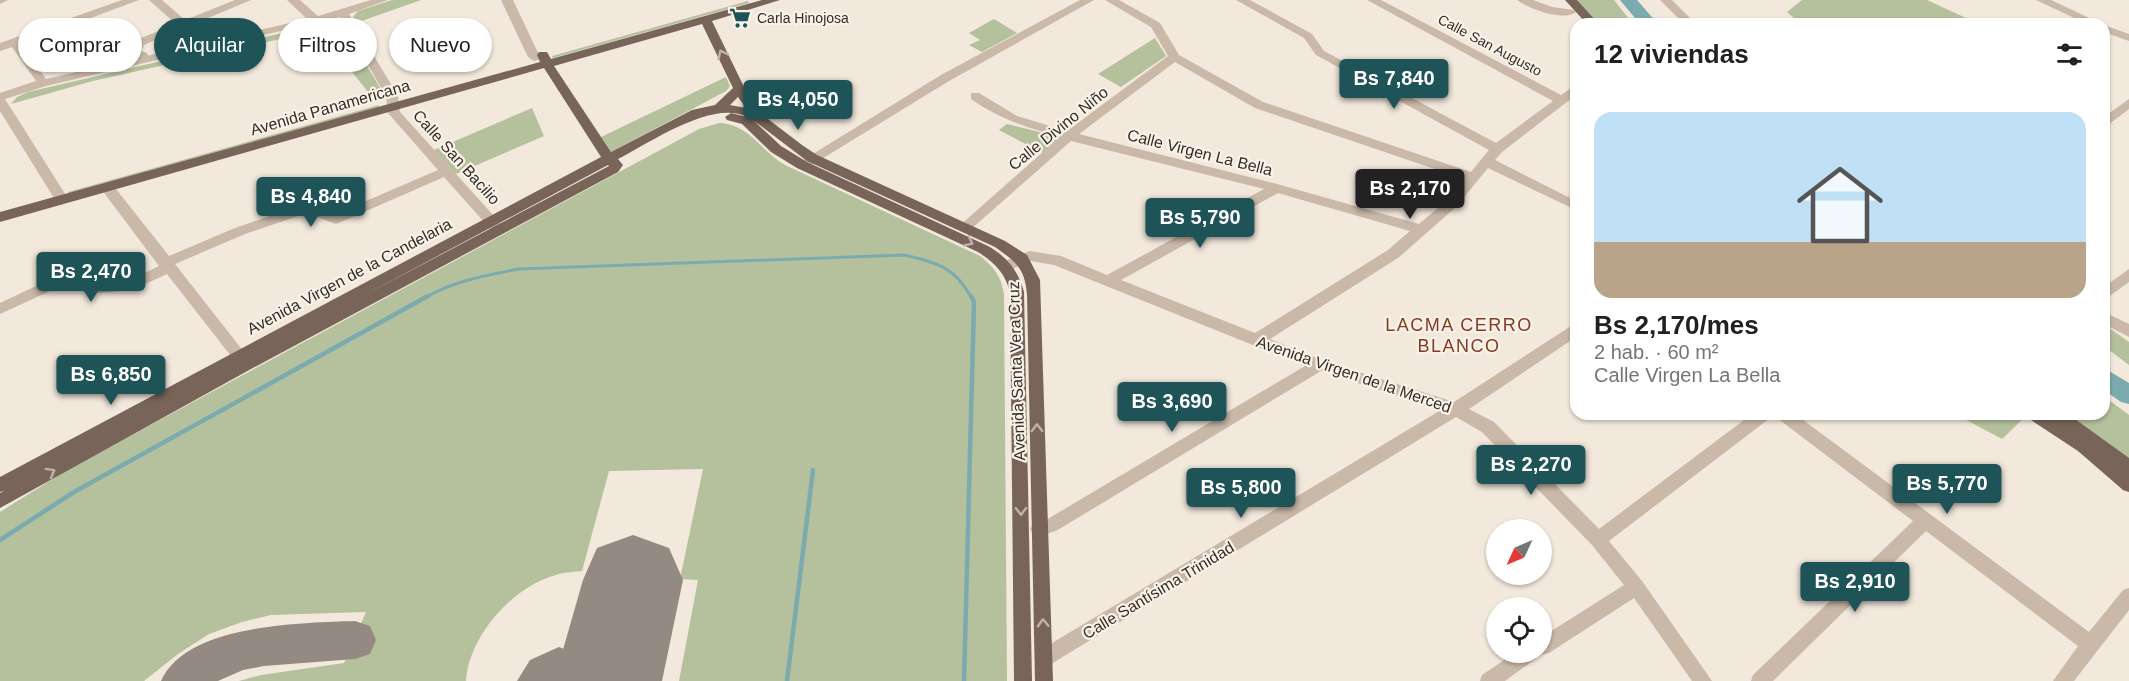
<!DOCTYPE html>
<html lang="es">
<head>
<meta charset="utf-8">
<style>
	:root { --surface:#fff; --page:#f2f2f2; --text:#202124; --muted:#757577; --line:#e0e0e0; --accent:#1e5358 }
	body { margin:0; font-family:Arial,sans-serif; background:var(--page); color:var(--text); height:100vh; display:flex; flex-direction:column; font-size:22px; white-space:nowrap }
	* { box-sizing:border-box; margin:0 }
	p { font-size:20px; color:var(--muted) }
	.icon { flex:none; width:33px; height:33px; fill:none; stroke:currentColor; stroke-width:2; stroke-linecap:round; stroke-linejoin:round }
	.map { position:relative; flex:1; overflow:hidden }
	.panel { position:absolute; left:1570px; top:18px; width:540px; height:402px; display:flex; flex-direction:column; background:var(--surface); border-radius:18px; box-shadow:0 2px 4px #0004 }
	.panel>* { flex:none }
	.banner { position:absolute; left:18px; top:18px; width:570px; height:54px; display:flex; gap:12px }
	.needle { width:39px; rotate:226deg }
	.tools { position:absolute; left:1486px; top:519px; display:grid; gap:12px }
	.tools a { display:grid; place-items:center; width:66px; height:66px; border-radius:50%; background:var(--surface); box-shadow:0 2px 4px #0004; font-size:30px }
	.price { position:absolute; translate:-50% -51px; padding:0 14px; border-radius:6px; background:var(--accent); color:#fff; font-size:20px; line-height:39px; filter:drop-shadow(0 2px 3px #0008) }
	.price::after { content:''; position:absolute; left:50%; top:36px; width:18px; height:14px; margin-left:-9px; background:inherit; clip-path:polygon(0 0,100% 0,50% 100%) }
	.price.selected { background:#222; color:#fff }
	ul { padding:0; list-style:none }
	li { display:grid; align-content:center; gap:12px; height:318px; padding:0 24px }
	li+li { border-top:2px solid var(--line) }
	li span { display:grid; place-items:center; height:186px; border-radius:18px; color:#555 }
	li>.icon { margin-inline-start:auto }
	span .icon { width:108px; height:108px; fill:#fffc; stroke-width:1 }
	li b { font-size:26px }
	h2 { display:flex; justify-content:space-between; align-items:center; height:72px; padding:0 24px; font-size:26px }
	.pill { padding:0 21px; border-radius:27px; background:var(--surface); box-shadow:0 2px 4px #0004; font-size:21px; line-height:54px }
	.pill.selected { background:var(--accent); color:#fff }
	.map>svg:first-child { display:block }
	.green { fill:#b4c19c }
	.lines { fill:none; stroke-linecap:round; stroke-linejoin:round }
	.stream-far1 { stroke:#7babae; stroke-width:3 }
	.stream { stroke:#7babae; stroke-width:4.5 }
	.river { fill:#7babae; fill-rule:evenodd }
	.taxiway { fill:#948a82; fill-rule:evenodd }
	.runway { fill:#948a82; fill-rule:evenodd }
	.minor { fill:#cab8a8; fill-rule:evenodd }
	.major { fill:#786459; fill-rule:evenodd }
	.oneway { stroke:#bfb2a8 }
	.labels { text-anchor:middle; stroke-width:4.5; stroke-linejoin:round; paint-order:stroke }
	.far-poi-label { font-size:14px; fill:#362d28; stroke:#f9f2e8; text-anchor:start }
	.far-street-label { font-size:14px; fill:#362d28; stroke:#f9f2e8 }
	.street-label { font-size:16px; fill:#362d28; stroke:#f9f2e8 }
	.neighbourhood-label { font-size:18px; letter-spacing:1.5px; fill:#853b22; stroke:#f9f2e8 }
</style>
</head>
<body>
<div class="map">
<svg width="2129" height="681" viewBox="0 0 2129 681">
	<rect width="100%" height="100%" fill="#f2e8dc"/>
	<path class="green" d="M392,0H421L356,23L353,17L358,11Z
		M1577,0H1614L1633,24H1599Z
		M1802,0H1927L1979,24H1801L1787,12Z
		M748,1L749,3L553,58L552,56Z
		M994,19L1017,33L982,52L969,45L980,40L969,33Z
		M334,21L341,23L384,94L372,97L320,32L316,31L93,81L11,104L17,97L28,92Z
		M1155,38L1166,56L1121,87L1098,74Z
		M144,45L141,51L147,53L148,56L98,68L92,67Z
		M726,77L730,86L726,91L611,152L601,137Z
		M379,105V107L68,194V192Z
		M532,108L544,136L456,174L434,150Z
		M719,123C751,125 758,149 785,165L980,256C994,267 1001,276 1004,294L1007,681H679L698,580L680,579L703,469L609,471L582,571C574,572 566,572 559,574C514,585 469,635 466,681H239L261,675L344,663L366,612L271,615L242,622L209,634L178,654L144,681H0V512L67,470L699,129Z
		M1007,124L1060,137L1043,153L999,130Z
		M2105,325L2129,342V365L2105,347Z
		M2105,397L2129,415V462L2068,414H2104Z
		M1955,414H2023L2026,416L2002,439Z"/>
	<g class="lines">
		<path class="stream-far1" d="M426,297C455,281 486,275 519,269L904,255C936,262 955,267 971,297"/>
		<path class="stream" d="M0,540L74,492L428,296
			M787,681L813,470
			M964,681L974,302L971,296"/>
		<path class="river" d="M1620,0H1637L1658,24H1640Z
			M2104,368L2129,383V404L2121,402L2104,390Z"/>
		<path class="taxiway" d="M355,621L370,626L376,640L370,654L355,659L264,666L243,670L218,681H161C186,624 301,623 355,621Z
			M559,647L574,653L580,667L574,681H517L530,660Z"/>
		<path class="runway" d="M633,535L669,548L683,580L662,681H554L583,580L597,548Z"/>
		<path class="minor" d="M0,0H8L0,4Z
			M122,0H139L21,44L46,79L307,19L287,0H300L318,16L371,0H388L349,14L398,96L400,112L503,226L505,229L503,232H493L444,177L341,222L336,224L307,213L245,234L175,264L251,361L254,365L251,369H241L167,274L132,290L101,293L63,285L0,314V303L57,276L62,275L101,283L130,280L159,266L102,190L100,187L102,184H112L169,256L235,228L307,203L336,214L438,170L388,113L386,96L340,17L46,86L5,99L69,200L62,205L57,203L0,111V93L36,81L12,47L0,51V43Z
			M149,0H162L185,20L235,0H251L89,68H81V62L176,24Z
			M501,0H513L540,57L538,60L534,61L528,57Z
			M1080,0H1094L949,81L807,168L802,169L795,165L941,75Z
			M1105,0H1119L1160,23L1179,55L1263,102L1471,172L1489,150L1316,55L1304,38L1236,0H1250L1312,34L1324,51L1496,143L1553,101L1367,0H1381L1561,95L1576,85V95L1502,152L1495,160L1576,201V210L1488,168L1455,208L1398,258L1270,339L1324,361L1454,402L1571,326L1576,325V337L1469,409L1494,422L1599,529L1752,414H1772L1770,418L1609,541L1642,581L1712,681H1692L1634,598L1549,653L1541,655L1505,681H1480L1482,675L1516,652H1542V637L1624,585L1592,545L1482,432L1456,417L1051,664L1044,667L1037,664L1035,658L1037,652L1441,410L1321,371L1056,531L1039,536L1033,534L1030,529L1033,524L1046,520L1305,366L1054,265L1031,261L1007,271L1000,266L1002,262L1030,251L1061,256L1107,275L1264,189L1071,141L970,230L965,232L958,227L1060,137C1025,127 1000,119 971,99V93H979L1017,116L1067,131L1168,56L1151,27ZM1175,62L1255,108L1464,179L1445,202L1419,224L1277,184L1079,134ZM1278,193L1410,231L1388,250L1255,333L1121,280Z
			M1517,0H1533L1552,7L1574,10L1576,12C1563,22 1529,9 1517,0Z
			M1660,0H1672L1696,24H1684Z
			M2036,0H2051L2102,24H2087Z
			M2104,25L2129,34V41L2104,32Z
			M2129,99V109L2104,128V117Z
			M2129,269V282L2104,300V287Z
			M2104,312L2129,324V337L2104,324Z
			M1775,414H1795L2089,632L2123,590L2129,588V610L2074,681H2053L2078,646L1926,531L1773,681H1751L1753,675L1913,521L1777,418Z"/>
		<path class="major" d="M762,0H780L712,21L745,89L764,116L802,145L817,155L1005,241L1027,255L1040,280L1053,681H1035L1027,295C1025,268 1016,262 995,247L807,161L753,120L781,146L807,162L988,246C1007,257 1018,270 1024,292L1032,681H1014L1010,292C1005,273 995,263 978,252L797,168L771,152L742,124L727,120L725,117L731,113L747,117C713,99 651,142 618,159L623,165L618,172L251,369L0,508V493L4,491L0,492V477L601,157L544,68L0,222V212L540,62L537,55L539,52H547L551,59ZM702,24L733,88L715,105L692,110L611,152L554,66ZM738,97L746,108L730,105ZM608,165L609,166L359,298Z
			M1565,0H1577L1599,24H1587Z
			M2026,414H2068L2129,458V492L2123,490L2078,451L2028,418Z"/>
	</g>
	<defs><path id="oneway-chevron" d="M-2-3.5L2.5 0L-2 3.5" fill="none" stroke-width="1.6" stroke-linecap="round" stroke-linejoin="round" transform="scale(1.5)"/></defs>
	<g class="oneway">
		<use href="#oneway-chevron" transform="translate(722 54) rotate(-116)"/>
		<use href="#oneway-chevron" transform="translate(969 242) rotate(25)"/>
		<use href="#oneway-chevron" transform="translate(1037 428) rotate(-91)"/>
		<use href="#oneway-chevron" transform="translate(51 472) rotate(-29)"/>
		<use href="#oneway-chevron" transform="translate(1021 511) rotate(89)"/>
		<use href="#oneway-chevron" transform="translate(1043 623) rotate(-92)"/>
	</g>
	<defs>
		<symbol id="supermarket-bare" viewBox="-9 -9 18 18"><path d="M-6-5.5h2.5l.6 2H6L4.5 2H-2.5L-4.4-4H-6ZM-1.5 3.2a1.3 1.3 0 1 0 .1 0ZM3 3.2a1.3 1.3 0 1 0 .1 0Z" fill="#1e5358" stroke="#f9f2e8" stroke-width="2.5" paint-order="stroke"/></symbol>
	</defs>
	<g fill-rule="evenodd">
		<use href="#supermarket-bare" x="725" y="3" width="30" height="30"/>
	</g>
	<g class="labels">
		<g class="far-poi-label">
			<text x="757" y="23">Carla Hinojosa</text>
		</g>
		<g class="far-street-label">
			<text transform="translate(1490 45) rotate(28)" y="5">Calle San Augusto</text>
		</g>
		<g class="street-label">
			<text transform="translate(330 107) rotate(-16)" y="6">Avenida Panamericana</text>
			<text transform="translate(1058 128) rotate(-39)" y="6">Calle Divino Niño</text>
			<text transform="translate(1200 152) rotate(14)" y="6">Calle Virgen La Bella</text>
			<text transform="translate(457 157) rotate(48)" y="6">Calle San Bacilio</text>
			<text transform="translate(349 276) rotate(-28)" y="6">Avenida Virgen de la Candelaria</text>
			<text transform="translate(1016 371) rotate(-92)" y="6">Avenida Santa Vera Cruz</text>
			<text transform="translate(1354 374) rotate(19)" y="6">Avenida Virgen de la Merced</text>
			<text transform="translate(1158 590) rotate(-31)" y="6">Calle Santísima Trinidad</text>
		</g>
		<g class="neighbourhood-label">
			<text x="1459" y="331">LACMA CERRO<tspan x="1459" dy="21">BLANCO</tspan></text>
		</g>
	</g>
</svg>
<div class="tools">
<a><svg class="needle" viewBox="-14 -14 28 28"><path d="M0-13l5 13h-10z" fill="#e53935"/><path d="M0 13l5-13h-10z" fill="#757577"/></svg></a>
<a><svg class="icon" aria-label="locate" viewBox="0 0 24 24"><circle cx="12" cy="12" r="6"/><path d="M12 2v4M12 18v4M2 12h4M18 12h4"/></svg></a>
</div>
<b class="price" style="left:1394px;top:110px">Bs 7,840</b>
<b class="price" style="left:798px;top:131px">Bs 4,050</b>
<b class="price selected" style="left:1410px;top:220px">Bs 2,170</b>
<b class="price" style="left:311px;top:228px">Bs 4,840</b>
<b class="price" style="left:1200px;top:249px">Bs 5,790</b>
<b class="price" style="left:91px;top:303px">Bs 2,470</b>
<b class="price" style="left:111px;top:406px">Bs 6,850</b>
<b class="price" style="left:1172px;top:433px">Bs 3,690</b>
<b class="price" style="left:1531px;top:496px">Bs 2,270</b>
<b class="price" style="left:1947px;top:515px">Bs 5,770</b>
<b class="price" style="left:1241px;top:519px">Bs 5,800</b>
<b class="price" style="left:1855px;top:613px">Bs 2,910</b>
<div class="banner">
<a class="pill">Comprar</a>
<a class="pill selected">Alquilar</a>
<a class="pill">Filtros</a>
<a class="pill">Nuevo</a>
</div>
<section class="panel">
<h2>12 viviendas<svg class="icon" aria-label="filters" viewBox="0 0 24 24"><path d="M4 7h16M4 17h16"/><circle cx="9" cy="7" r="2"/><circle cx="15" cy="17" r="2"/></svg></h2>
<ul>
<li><span style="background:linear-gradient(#bfe0f5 70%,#b9a48a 0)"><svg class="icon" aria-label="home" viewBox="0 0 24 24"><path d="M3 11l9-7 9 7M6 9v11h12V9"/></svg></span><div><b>Bs 2,170/mes</b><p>2 hab. · 60 m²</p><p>Calle Virgen La Bella</p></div></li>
</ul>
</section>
</div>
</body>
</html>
